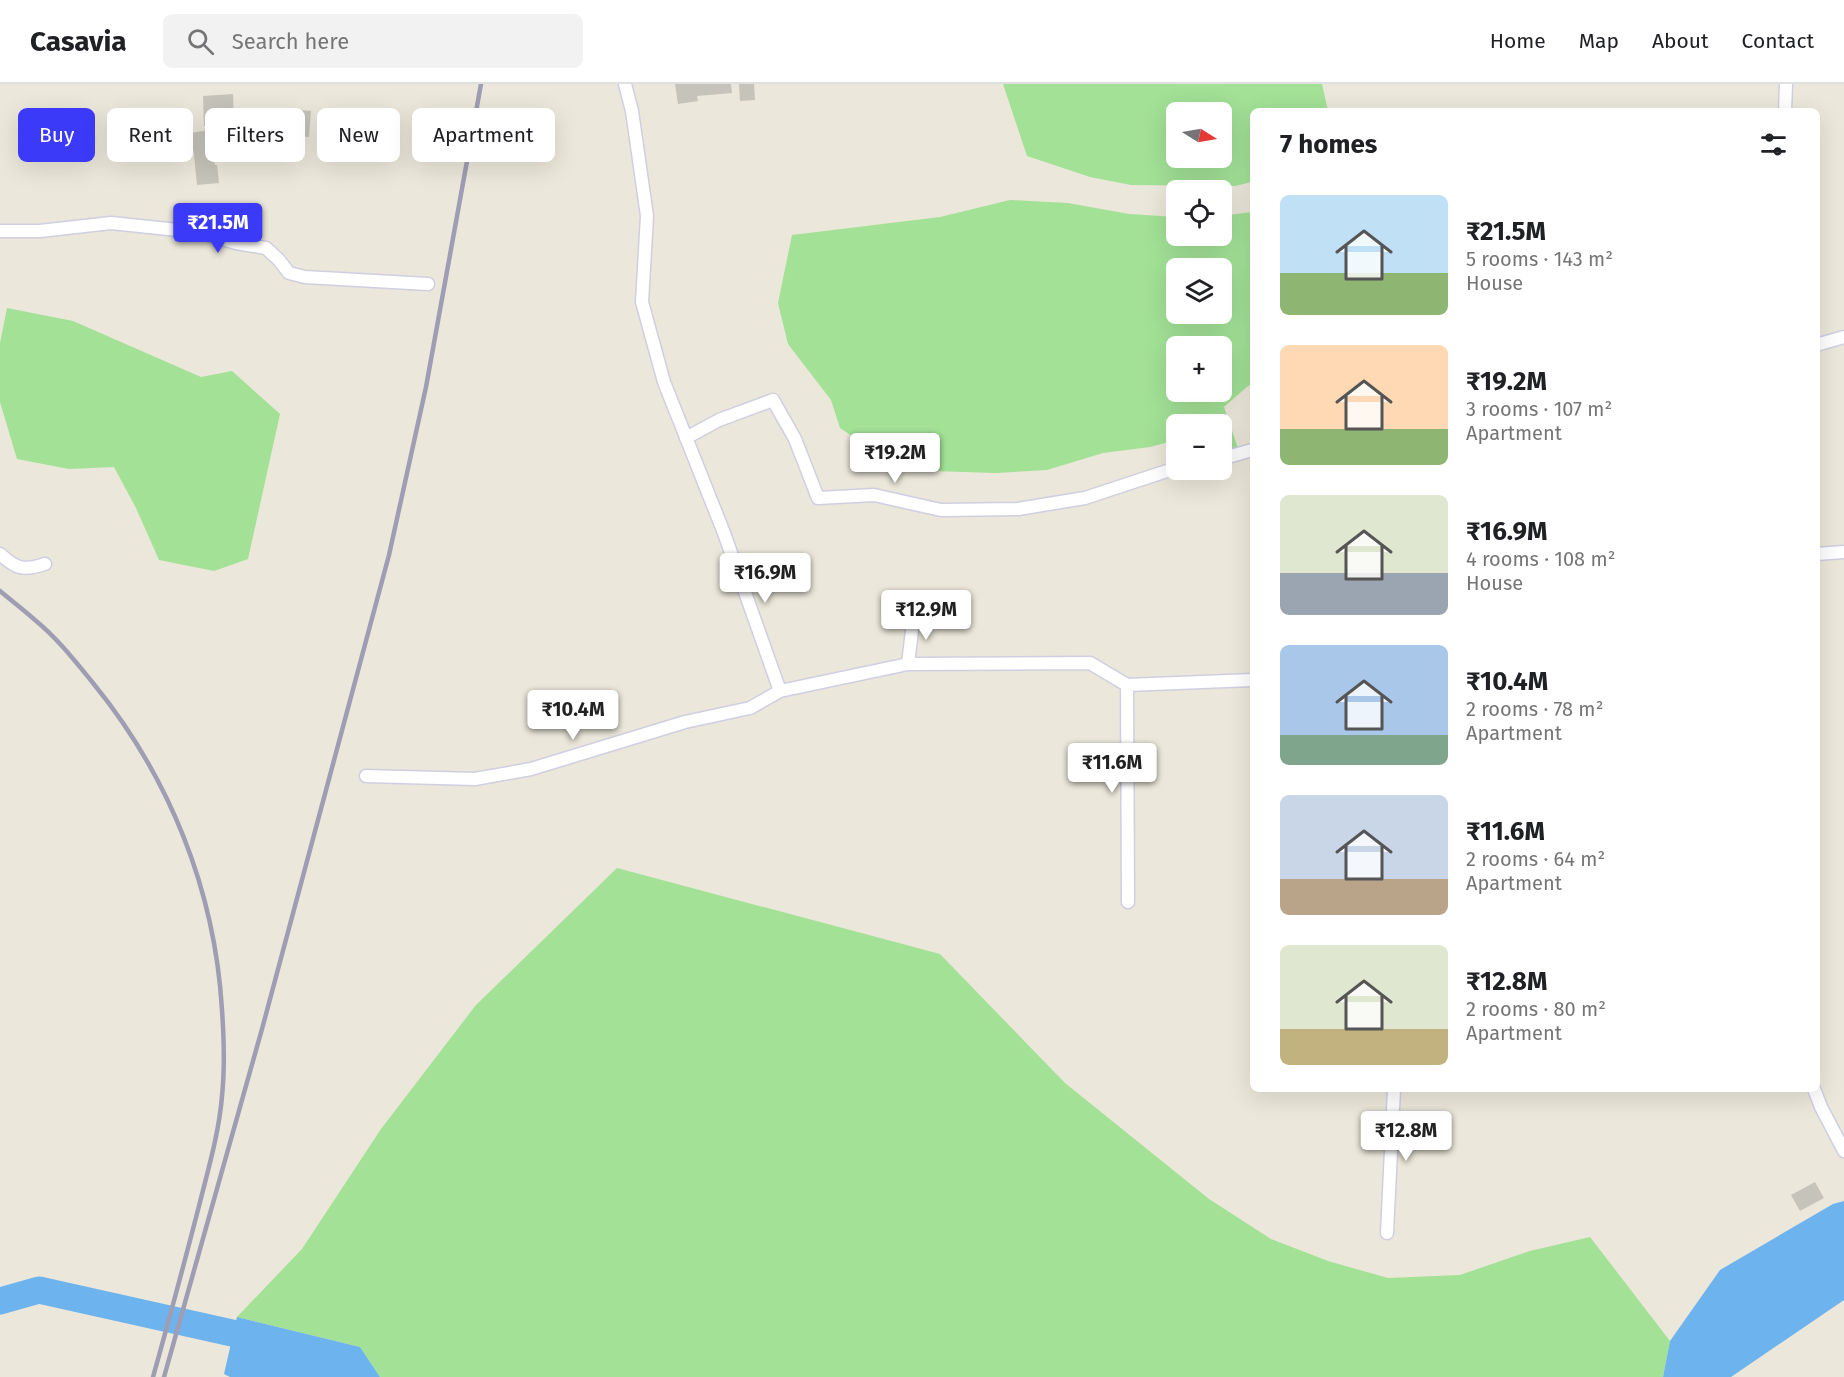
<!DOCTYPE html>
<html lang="en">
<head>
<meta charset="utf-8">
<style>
	:root { --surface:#fff; --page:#f2f2f2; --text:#202124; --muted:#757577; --line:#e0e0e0; --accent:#3b3af8 }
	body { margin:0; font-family:"Fira Sans",sans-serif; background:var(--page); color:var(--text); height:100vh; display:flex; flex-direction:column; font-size:22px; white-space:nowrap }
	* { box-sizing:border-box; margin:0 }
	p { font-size:20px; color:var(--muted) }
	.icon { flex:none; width:33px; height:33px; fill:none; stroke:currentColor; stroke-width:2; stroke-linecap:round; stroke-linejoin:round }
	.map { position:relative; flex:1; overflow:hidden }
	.sheet { position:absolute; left:1250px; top:24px; width:570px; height:984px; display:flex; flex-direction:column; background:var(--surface); border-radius:9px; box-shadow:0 6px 24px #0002 }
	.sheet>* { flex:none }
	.banner { position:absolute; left:18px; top:24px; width:570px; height:54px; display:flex; gap:12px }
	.needle { width:39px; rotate:101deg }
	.buttons { position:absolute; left:1166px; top:18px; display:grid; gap:12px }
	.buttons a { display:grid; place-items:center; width:66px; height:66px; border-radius:9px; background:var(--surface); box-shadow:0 6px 24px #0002; font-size:30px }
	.price { position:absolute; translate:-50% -51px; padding:0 14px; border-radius:6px; background:#fff; color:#222; font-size:20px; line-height:39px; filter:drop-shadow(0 2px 3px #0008) }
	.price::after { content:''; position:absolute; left:50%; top:36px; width:18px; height:14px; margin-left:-9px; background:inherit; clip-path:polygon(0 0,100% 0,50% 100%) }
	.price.on { background:var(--accent); color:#fff }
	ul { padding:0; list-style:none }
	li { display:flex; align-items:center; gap:18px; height:150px; padding:0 30px }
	li span { display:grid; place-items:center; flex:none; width:168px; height:120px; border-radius:9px; color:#555 }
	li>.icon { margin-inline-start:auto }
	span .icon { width:72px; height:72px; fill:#fffc; stroke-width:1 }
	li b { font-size:26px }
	h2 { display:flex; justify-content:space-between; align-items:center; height:72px; padding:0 30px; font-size:26px }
	.tag { padding:0 21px; border-radius:9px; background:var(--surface); box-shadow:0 6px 24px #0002; font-size:21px; line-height:54px }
	.tag.on { background:var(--accent); color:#fff }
	header { display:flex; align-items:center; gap:36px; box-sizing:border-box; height:84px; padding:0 30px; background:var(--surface); border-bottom:2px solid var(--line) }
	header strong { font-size:28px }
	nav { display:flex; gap:33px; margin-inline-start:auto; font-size:21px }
	.search { width:420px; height:54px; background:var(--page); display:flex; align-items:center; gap:15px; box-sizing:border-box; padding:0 21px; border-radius:9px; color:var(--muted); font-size:22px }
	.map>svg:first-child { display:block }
	.green { fill:#a2e196; fill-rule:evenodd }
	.water { fill:#6db3ed }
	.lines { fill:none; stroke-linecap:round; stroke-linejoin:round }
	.river { stroke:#6db3ed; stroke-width:27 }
	.building { fill:#c6c3ba }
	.street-casing { stroke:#cfcfe1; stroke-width:15 }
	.street { stroke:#fff; stroke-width:12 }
	.rail { stroke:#9e9db3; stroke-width:4.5 }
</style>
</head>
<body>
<header>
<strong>Casavia</strong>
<div class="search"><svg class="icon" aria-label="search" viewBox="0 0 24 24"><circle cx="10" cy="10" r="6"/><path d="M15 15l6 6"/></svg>Search here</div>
<nav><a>Home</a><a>Map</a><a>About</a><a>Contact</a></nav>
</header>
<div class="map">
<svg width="1844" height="1293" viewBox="0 0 1844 1293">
	<rect width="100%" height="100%" fill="#ebe7da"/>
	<path class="green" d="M1003,0H1322L1328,27H1252V98L1235,102L1131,101L1090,93L1027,72ZM1176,28H1221V74H1176Z
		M1010,116L1068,119L1129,130L1176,133V152H1221V132L1252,128V300L1248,302L1224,323L1240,370L1221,362V340H1176V356L1150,363L1103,369L1047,386L996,389L931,387L894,380L840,344L831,316L788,260L778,219L792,151L940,133ZM1176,184H1221V230H1176ZM1176,262H1221V308H1176Z
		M7,224L73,237L201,293L232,287L280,330L248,475L214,487L159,476L136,424L114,383L69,385L17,375L0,318V259Z
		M617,784L940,870L1065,999L1209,1115L1271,1155L1328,1177L1388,1194L1460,1191L1530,1167L1590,1153L1670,1257L1663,1293H380L360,1263L237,1233L302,1165L381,1045L476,921Z"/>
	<path class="water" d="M1844,1117V1216L1731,1293H1663L1670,1257L1720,1186L1833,1120Z
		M237,1233L360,1263L380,1293H230L224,1290Z"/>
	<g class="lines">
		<path class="river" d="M0,1217L39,1206L268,1257"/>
	</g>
	<path class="building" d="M675,0H731L732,9L697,12L698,17L678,20Z
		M739,0H754L755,16L740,17Z
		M233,10L234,41L204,42L203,12Z
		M287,25L311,27L309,53L284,51Z
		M209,46L215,81H217L219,99L197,101L194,71L190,49Z
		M1815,1098L1824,1114L1800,1127L1791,1111Z"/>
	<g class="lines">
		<defs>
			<path id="street" d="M625,0L632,27L647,132L642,218L664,298L724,449L780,607L908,580L1090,579L1127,601L1252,596
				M1785,27L1786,0
				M0,147H40L111,139L197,148L236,159L266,164L279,176L289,189L305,193L428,200
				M1816,261L1844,253
				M686,354L719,336L773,316L795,355L818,414L874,411L941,426L1018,425L1085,414L1176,384
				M1221,375L1252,366
				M0,470C16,485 24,487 45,480
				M1816,470L1844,468
				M908,580L914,530
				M1127,601L1128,818
				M366,692L475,695L531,685L685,638L750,624L780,607
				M1814,1005L1821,1023L1844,1067
				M1387,1149L1394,1005"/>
		</defs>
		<use href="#street" class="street-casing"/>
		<use href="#street" class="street"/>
		<path class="rail" d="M0,507C12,517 24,526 35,536C57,554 75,577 93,599C169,692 215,806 222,926C224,954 225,983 222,1012C219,1049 208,1086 199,1122C184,1180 169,1236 153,1293
			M164,1293L262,945L389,471L426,303L481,0"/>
	</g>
</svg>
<div class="buttons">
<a><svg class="needle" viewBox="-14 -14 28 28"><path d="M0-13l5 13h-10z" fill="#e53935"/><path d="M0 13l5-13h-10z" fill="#757577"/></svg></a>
<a><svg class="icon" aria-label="locate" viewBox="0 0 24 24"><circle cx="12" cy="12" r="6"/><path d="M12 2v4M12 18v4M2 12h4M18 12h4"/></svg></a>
<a><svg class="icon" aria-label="layers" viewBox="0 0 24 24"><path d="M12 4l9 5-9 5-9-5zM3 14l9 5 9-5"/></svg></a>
<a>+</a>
<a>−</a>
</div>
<b class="price on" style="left:218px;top:170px">₹21.5M</b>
<b class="price" style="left:895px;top:400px">₹19.2M</b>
<b class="price" style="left:765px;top:520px">₹16.9M</b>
<b class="price" style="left:926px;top:557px">₹12.9M</b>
<b class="price" style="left:573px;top:657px">₹10.4M</b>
<b class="price" style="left:1112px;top:710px">₹11.6M</b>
<b class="price" style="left:1406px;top:1078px">₹12.8M</b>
<div class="banner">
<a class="tag on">Buy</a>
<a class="tag">Rent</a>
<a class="tag">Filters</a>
<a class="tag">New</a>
<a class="tag">Apartment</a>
</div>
<section class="sheet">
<h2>7 homes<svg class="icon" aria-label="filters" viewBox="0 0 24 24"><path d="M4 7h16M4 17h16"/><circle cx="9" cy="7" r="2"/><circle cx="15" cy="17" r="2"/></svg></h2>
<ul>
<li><span style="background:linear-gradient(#bfe0f5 65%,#8fb573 0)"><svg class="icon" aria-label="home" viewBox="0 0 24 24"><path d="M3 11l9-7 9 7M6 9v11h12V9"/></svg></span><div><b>₹21.5M</b><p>5 rooms · 143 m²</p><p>House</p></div></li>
<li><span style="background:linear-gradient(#ffd9b3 70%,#8fb573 0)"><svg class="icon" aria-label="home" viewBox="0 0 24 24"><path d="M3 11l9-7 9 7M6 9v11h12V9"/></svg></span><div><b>₹19.2M</b><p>3 rooms · 107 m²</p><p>Apartment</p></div></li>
<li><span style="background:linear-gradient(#dfe7d0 65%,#9aa5b1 0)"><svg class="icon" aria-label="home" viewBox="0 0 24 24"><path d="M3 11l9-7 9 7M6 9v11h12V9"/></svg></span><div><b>₹16.9M</b><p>4 rooms · 108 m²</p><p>House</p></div></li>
<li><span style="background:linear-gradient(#a9c7e8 75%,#7fa58c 0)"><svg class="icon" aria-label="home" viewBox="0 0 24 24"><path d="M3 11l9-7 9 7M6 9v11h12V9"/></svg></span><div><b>₹10.4M</b><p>2 rooms · 78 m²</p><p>Apartment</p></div></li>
<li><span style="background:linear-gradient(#c9d6e8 70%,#b9a48a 0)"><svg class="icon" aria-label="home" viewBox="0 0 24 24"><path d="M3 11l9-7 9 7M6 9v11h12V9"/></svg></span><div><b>₹11.6M</b><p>2 rooms · 64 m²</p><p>Apartment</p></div></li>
<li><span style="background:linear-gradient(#dfe7d0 70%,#c2b280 0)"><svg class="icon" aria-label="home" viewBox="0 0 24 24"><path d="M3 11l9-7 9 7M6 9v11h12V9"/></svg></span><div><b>₹12.8M</b><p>2 rooms · 80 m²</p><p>Apartment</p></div></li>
</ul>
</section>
</div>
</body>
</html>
